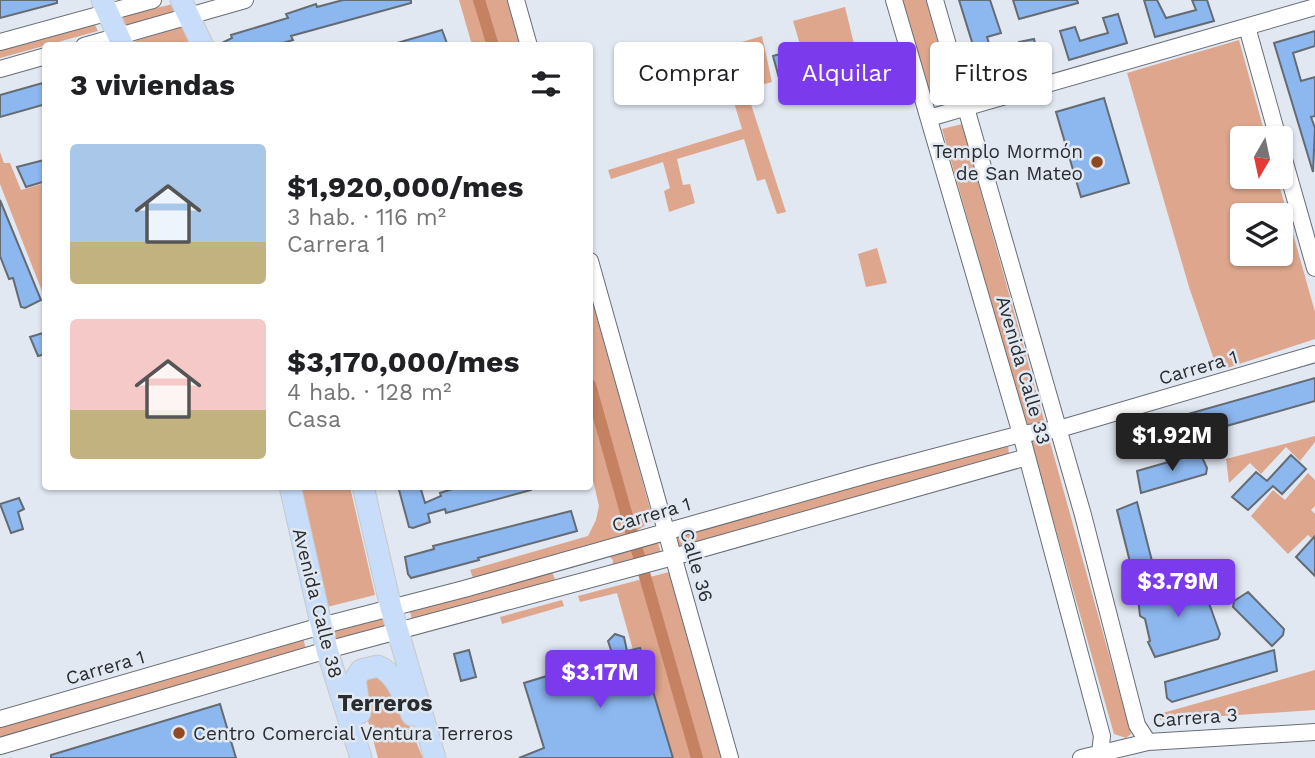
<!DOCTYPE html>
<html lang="es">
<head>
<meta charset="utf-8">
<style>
	:root { --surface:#fff; --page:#f6f6f6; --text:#202124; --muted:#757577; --accent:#7c3aed }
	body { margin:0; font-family:"Work Sans",sans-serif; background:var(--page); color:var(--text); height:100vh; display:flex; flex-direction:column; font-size:26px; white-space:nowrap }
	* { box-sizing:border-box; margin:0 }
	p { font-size:23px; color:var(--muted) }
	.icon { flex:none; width:38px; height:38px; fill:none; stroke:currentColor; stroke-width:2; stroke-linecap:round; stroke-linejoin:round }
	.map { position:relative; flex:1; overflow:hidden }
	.panel { position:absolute; left:42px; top:42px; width:551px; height:448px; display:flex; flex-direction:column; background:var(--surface); border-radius:7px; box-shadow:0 2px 5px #0004 }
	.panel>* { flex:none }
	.guide { position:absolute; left:614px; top:42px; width:595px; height:63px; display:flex; gap:14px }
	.needle { width:46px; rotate:189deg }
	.buttons { position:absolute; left:1230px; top:126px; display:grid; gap:14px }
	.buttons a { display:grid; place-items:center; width:63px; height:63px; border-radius:7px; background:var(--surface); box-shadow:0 2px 5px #0004; font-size:35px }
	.price { position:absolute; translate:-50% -60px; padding:0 16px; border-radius:7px; background:var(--accent); color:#fff; font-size:23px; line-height:46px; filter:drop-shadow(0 2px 4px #0008) }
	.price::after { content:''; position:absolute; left:50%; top:42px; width:21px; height:16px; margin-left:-10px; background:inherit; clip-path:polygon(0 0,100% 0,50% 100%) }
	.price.active { background:#222; color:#fff }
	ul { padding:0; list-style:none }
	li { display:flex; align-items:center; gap:21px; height:175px; padding:0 28px }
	li span { display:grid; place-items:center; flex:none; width:196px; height:140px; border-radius:7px; color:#555 }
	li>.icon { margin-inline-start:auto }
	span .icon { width:84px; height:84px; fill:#fffc; stroke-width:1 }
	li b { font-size:30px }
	h2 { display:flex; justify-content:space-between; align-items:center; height:84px; padding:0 28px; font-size:30px }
	.tag { padding:0 24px; border-radius:7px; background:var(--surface); box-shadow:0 2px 5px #0004; font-size:24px; line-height:63px }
	.tag.active { background:var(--accent); color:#fff }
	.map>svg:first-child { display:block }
	.green { fill:#dea78d; fill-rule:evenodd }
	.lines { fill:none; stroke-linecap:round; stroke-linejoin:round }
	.canal { stroke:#c48262; stroke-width:12 }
	.building { fill:#8cb7ef; stroke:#656b73; stroke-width:2 }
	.minor-casing { stroke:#686e76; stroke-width:18 }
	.major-casing { stroke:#c8c8c9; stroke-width:23 }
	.minor { stroke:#fff; stroke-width:16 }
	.major { stroke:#c8ddfa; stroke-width:21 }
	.poi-dot { fill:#904a23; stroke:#e1e8f1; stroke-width:2.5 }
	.labels { text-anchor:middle; stroke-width:5; stroke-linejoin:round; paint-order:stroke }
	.poi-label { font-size:19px; fill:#2a2d30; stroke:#e1e8f1; text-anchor:end }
	.street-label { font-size:19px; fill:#2a2d30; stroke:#e1e8f1 }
	.quarter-label { font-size:23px; font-weight:bold; fill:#2a2d30; stroke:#e1e8f1 }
</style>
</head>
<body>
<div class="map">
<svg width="1315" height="758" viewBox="0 0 1315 758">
	<rect width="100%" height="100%" fill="#e1e8f1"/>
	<path class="green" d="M459,0H508L521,45H472Z
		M902,0H926L951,90L940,97H929Z
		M173,4L175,12L125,27L123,16Z
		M845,7L857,56L807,68L793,21Z
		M92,19L98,31L0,58V45Z
		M188,25L196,45H137L135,41Z
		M762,36L772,82L746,89L786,212L777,214L765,179L757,181L744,139L677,159L683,185L690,184L695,203L669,212L664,191L670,188L663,162L611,179L608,170L742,129L718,49Z
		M1239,40L1266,138H1242V177H1277L1315,312V339L1218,371L1189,287L1127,73ZM1242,215H1281V254H1242Z
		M962,124L1131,734L1126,738L1114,734L942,129Z
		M0,152L4,163H10L21,190L45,183V299L0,184Z
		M877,248L887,283L866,287L858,254Z
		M590,288L653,520L632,534L473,578L470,570L588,536L596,520L599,506L590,467Z
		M1315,436V442L1300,461L1286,447L1261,474L1250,463L1229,483L1226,459Z
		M1008,444L1009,455L680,549L676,537Z
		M1308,473L1315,480V506L1311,510L1315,514V541L1308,535L1288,554L1251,516L1273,490L1285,500Z
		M298,487H350L375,595L327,607Z
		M658,543L661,553L612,568L613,560L608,555Z
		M552,571L555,580L412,621L410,611Z
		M669,572L722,758H673L633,650L617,593L580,602L578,596Z
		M562,600L564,606L502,624L500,617Z
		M383,616L386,627L336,640L334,629Z
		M303,638L306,649L0,738V726Z
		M1315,670V710L1160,720L1159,714Z
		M378,672L394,690L423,758H378L364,706L362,681Z"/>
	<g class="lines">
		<path class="canal" d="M479,0L493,46
			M590,385L632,534
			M636,547L640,559
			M644,573L697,758"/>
	</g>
	<path class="building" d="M0,0H57V3L0,18Z
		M343,0H411V3L291,36L293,40L272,46H216L232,38L231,35L288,18L286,14L316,4L317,7Z
		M959,0H990L1001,33L987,37L996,66L1023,58L1019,42L1034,39L1041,67L985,84Z
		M1013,0H1077L1078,3L1019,19Z
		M1144,0H1157L1166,18L1196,10L1192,0H1207L1214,21L1155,37Z
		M1118,14L1127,43L1069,60L1060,31L1075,27L1080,41L1093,37L1108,33L1103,18Z
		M442,30L448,46H397V43Z
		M1315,31V46L1293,53L1301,81L1315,77V116L1311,117L1315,128L1313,172L1274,43Z
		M798,49L804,71L779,78L773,56Z
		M46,82V104L0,117V95Z
		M1104,98L1129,183L1081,197L1056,112Z
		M44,160L46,181L26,187L17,167Z
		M0,200L41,300L25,308L21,307L13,278L9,279L0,256Z
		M46,332V354L38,356L30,337Z
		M1315,378V401L1127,454L1124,450L1121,433Z
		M1200,453L1207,468L1206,474L1141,493L1137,471Z
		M1291,455L1306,469L1282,494L1273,486L1248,510L1232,497L1256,472L1267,481Z
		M398,486H420L425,503L441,496L440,493L462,486H531V490L446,513L445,509L428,514L430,522L413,528L409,527Z
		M19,498L24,509L18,512L23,529L11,533L0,504Z
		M1137,502L1154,569L1139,576L1133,574L1117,510Z
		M571,511L577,531L478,558L479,560L411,578L408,574L405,557L434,549L433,546Z
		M1315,536V576L1296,557Z
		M1201,581L1220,634L1218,639L1155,657L1148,642L1150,641L1145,619L1140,616L1138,598Z
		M1248,592L1284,629L1283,635L1272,646L1233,607L1234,601Z
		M615,634L624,637L627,651L640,648L673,758H519L544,748L524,683L613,656L608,641Z
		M469,650L476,677L461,681L454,654Z
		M1274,650L1277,671L1172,702L1167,698L1165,682Z
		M220,704L236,758H51V755Z"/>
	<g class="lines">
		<defs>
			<path id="minor" d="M516,0L529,46
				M894,0L1021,434L1102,736L1100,753
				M935,0L1083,515L1137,725L1148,742
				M1247,27L1278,138
				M0,42L153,0
				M84,46L245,0
				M0,69L46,56
				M929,118L1315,7
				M1281,149L1315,268
				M590,261L730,758
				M0,719L321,626L464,589L870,474L1021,434L1059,429L1315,354
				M0,746L327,650L673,557L1027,457
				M1081,758L1148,742L1315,732"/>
			<path id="major" d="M102,0L123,46
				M181,0L203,46
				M290,486L327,650L361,758
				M363,486L391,608L435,758
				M360,713L355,679L361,670L378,666C397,674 404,698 412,715"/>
		</defs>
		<use href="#minor" class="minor-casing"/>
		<use href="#major" class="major-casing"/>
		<use href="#minor" class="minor"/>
		<use href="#major" class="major"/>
	</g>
	<g class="poi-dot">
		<circle cx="1097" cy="162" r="7"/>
		<circle cx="179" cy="733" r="7"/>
	</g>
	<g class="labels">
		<g class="poi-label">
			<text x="1083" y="158">Templo Mormón<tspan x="1083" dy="22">de San Mateo</tspan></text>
			<text x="193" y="740" text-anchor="start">Centro Comercial Ventura Terreros</text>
		</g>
		<g class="street-label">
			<text transform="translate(1198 367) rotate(-16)" y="7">Carrera 1</text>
			<text transform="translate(1024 370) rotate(74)" y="7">Avenida Calle 33</text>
			<text transform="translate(651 514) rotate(-16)" y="7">Carrera 1</text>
			<text transform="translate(697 565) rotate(74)" y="7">Calle 36</text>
			<text transform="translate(318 603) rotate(76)" y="7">Avenida Calle 38</text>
			<text transform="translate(105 667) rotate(-16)" y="7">Carrera 1</text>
			<text transform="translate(1195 717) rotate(-4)" y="7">Carrera 3</text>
		</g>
		<g class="quarter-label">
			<text x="385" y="711">Terreros</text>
		</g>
	</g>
</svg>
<div class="buttons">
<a><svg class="needle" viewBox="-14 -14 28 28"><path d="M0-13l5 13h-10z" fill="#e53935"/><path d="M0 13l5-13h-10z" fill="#757577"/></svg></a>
<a><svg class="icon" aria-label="layers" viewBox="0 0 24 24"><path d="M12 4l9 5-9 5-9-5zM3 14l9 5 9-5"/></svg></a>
</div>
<b class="price active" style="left:1172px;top:473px">$1.92M</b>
<b class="price" style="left:1178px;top:619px">$3.79M</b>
<b class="price" style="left:600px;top:710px">$3.17M</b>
<div class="guide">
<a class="tag">Comprar</a>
<a class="tag active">Alquilar</a>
<a class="tag">Filtros</a>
</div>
<section class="panel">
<h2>3 viviendas<svg class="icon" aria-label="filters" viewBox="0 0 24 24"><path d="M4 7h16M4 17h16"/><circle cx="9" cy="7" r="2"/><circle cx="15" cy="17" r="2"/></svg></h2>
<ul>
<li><span style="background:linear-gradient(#a9c7e8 70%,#c2b280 0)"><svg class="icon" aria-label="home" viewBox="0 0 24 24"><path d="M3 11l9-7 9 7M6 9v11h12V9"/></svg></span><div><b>$1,920,000/mes</b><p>3 hab. · 116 m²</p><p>Carrera 1</p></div></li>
<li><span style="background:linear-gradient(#f6c9c9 65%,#c2b280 0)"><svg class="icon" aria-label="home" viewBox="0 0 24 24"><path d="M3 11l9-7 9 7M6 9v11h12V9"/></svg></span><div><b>$3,170,000/mes</b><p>4 hab. · 128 m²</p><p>Casa</p></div></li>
</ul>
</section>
</div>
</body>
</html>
